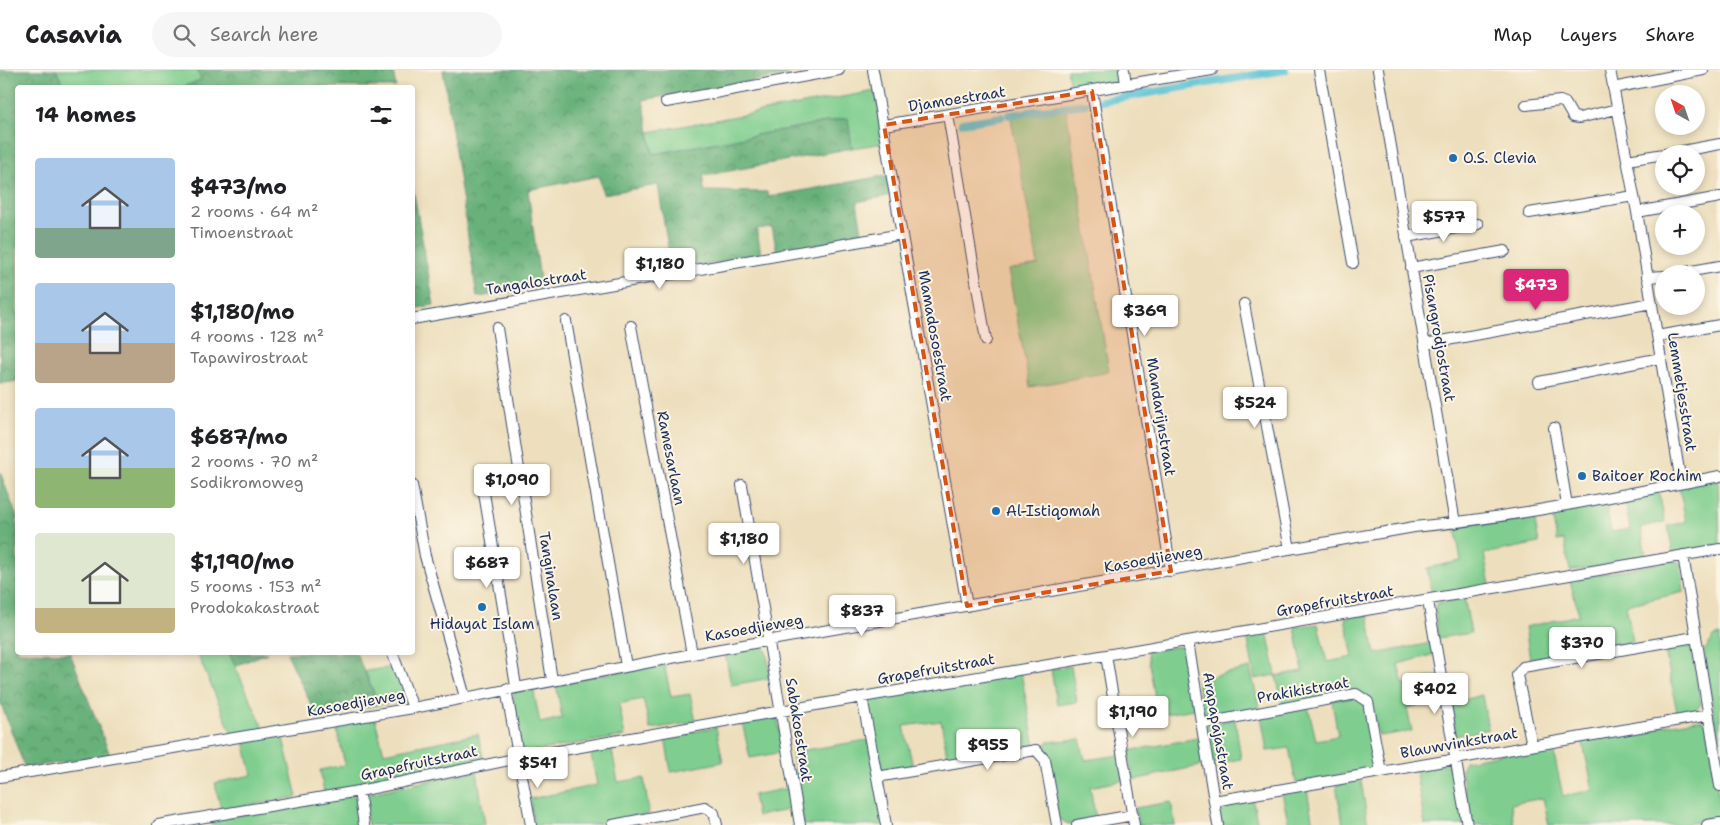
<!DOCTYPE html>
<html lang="en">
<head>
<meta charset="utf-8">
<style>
	:root { --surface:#fff; --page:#f6f6f6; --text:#202124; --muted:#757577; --line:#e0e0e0; --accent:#db2777 }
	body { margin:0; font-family:"Shantell Sans",sans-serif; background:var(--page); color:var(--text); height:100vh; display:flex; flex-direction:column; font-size:19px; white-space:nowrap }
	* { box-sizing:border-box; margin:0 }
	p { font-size:16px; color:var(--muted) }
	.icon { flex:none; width:28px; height:28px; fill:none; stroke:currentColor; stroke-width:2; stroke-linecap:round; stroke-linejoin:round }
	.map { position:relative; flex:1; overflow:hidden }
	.details { position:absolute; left:15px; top:15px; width:400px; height:570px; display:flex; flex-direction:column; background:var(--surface); border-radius:5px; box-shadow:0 2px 8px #0003 }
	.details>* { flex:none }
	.needle { width:32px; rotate:320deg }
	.tools { position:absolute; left:1655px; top:15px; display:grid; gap:10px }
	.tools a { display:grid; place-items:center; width:50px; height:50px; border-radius:50%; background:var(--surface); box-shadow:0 2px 8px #0003; font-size:25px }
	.price { position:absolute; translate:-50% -42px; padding:0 11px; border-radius:5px; background:#fff; color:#222; font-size:16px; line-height:32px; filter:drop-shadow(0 1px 2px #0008) }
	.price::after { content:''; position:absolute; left:50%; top:30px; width:15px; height:11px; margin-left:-8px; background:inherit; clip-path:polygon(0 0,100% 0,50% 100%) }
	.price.current { background:var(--accent); color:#fff }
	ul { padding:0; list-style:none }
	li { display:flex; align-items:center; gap:15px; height:125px; padding:0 20px }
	li span { display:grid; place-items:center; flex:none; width:140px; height:100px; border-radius:5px; color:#555 }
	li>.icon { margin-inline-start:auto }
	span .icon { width:60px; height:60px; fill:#fffc; stroke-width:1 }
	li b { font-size:21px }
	h2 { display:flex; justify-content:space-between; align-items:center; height:60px; padding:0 20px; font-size:21px }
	header { display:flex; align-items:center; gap:30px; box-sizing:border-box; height:70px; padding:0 25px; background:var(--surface); border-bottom:1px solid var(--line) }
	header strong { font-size:24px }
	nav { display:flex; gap:28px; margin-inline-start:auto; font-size:18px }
	.search { width:350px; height:45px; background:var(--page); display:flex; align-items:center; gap:12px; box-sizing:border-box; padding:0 18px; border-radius:28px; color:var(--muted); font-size:19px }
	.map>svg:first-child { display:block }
	.grass { fill:#7fce8f; stroke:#4d7e76 }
	.forest { fill:url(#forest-crowns); stroke:#41706c }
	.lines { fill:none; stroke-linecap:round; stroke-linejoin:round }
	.canal { stroke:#5ac3d6; stroke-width:8 }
	.minor-casing { stroke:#3a496c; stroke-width:12 }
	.minor { stroke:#fff; stroke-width:10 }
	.marked { fill:#d45514; fill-opacity:0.2; stroke:#d45514; stroke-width:4; stroke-dasharray:10 6; stroke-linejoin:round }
	.poi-dot { fill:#1f6fb2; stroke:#fcf5e5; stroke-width:2 }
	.labels { text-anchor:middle; stroke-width:4; stroke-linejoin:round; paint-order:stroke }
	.street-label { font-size:15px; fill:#1b2f5e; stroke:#fcf5e5 }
	.poi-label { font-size:15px; fill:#1b2f5e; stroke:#fcf5e5; text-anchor:start }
</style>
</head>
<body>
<header>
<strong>Casavia</strong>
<div class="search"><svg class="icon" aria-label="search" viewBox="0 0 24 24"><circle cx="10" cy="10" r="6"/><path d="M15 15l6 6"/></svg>Search here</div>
<nav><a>Map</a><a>Layers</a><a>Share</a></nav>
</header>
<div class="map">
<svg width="1720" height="755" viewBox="0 0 1720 755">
	<defs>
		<pattern id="forest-crowns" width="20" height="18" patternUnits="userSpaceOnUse" patternTransform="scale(1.25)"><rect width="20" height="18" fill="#67b17a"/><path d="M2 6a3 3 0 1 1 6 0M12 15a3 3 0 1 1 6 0" fill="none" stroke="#549067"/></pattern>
	</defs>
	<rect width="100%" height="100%" fill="#fcf5e5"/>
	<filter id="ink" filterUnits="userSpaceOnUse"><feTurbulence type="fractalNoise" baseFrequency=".02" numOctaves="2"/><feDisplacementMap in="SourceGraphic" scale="10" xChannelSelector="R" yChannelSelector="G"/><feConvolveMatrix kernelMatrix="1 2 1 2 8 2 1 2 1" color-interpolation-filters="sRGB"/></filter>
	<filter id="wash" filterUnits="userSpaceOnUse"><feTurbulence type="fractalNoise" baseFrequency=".0096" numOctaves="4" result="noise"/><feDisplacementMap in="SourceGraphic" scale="20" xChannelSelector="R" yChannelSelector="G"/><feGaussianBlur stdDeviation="1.12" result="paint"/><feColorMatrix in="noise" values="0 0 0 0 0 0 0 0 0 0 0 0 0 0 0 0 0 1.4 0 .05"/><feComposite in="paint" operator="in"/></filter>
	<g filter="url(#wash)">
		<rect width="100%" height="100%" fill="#eddfbd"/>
		<path class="grass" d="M56,0H197L201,10L182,17H64Z
			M1067,0H1121L1122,11L1071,21Z
			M875,21L884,73L852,78L847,48L653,85L649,62Z
			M1066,39L1109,302L1030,317L1008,200L1038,195L1011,48Z
			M1718,409L1720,475L1673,484L1668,456L1686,452L1679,416Z
			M1658,418L1665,452L1641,457L1646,488L1570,501L1564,470L1557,471L1551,439L1605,429L1611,462L1630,459L1624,425Z
			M1533,442L1539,473L1484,484L1490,515L1434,524L1431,521L1427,498L1461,491L1455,456Z
			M1670,491H1677L1681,496L1684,522L1626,535L1633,572L1530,589L1525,557L1579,545L1570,510Z
			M1464,527L1471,563L1438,568L1435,537L1438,533Z
			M1368,544L1375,584L1431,573L1433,585L1398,594L1403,614L1437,606L1441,629L1407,638L1412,661L1379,666L1369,627L1283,635L1276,606L1303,601L1295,557L1318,554L1327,592L1353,587L1345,548Z
			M1267,561L1276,605L1255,609L1247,565Z
			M1720,565V678H1719L1704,581L1715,566Z
			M1683,572L1691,577L1701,634L1693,644L1678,647L1664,575Z
			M760,576L766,580L771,608L731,615L725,583Z
			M1175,577H1183L1186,581L1195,639L1158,645L1147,582Z
			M197,583H229L264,659L232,664Z
			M664,593L671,627L690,624L696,652L650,659L643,629L619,634L625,666L527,682L521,679L513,628L515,621L533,617L540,653L562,648L556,613Z
			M1071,596L1077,632L1057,635L1051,599Z
			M395,597L408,631L379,635L365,601Z
			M1250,598L1260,640L1208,648L1202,643L1197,610Z
			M1021,603L1035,677L948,691L941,651L904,656L913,697C901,699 886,706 878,695L868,633L872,629Z
			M1482,625L1488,659L1456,666L1450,633Z
			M1352,627L1366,633L1377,690L1375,698L1296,713L1289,678L1267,681L1261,645L1308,636L1316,670L1338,666L1332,631Z
			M770,647L778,651L783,682L750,688L742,652Z
			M375,649L384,683L478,664L484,692L324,722L320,700L345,695L336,655Z
			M1235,649L1241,689L1211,694L1205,660L1208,655Z
			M1697,650L1704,651L1707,655L1720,735L1719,746L1715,749L1681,755H1549L1543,728L1511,734L1514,755H1471L1461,699L1465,691L1552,675L1563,726L1593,720L1582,669Z
			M716,657L723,692L671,702L665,668Z
			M282,664L297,727L221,740L215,713L252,705L244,671Z
			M1198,668L1204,695L1133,710L1128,681Z
			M1080,669L1085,690L1120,685L1124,710L1090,717L1096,749L1068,754L1058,748L1050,687L1046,680L1047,672Z
			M868,670L883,755H804L792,682Z
			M611,675L618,712L644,708L649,744L589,755H534L530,729L597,715L590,679Z
			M1445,694L1454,698L1464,755H1425L1415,699Z
			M477,701L485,755H368L363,728L365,724Z
			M1361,710L1368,755H1343L1336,715Z
			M789,718L793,739L757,746L753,725Z
			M1307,719L1313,755H1289L1282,723Z
			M353,725L357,728L361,755H211L210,750Z
			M1252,728L1258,755H1221L1219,740L1221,735Z
			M1171,732L1175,755H1138L1135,738Z"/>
		<path class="forest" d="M0,0H56L64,17L18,18L17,311L0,314Z
			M197,0H393L396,17H182L201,10Z
			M443,0H786L787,5L643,30L653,84L848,48L852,78L703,106L704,121L767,122L768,127L888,105L892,125L857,132L863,168L777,182L772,157L757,159L761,185L672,202L658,115L603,124L599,106L528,120L541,218L477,227Z
			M412,113L434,235L413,239H412Z
			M0,402L17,447L18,582L70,583L110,685L25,698L0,631Z
			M229,583H267L235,596Z
			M287,583H356L379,635L317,647Z"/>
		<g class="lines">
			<path class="canal" d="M1101,31L1285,0
				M1009,45L1085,34
				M962,53L1001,47"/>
		</g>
	</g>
	<g filter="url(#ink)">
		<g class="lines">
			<defs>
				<path id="minor" d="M873,0L967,536
					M1124,0L1126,14
					M1319,0L1353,193
					M1378,0L1455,453
					M1610,0L1637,142L1681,413
					M1613,18L1703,0
					M1092,21L1171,501
					M666,32L839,0
					M1526,35L1560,31L1565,33L1573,47L1579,48L1617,39
					M948,45L986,270
					M884,55L1212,0
					M1666,84L1720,74
					M1627,90L1664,84
					M1637,142L1720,127
					M1529,143L1634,126
					M1406,167L1478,154
					M1411,198L1505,181
					M1675,204L1720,196
					M1647,207L1664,206
					M1244,234L1290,479
					M412,249L902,164
					M566,251L626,596
					M631,256L692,584
					M497,258L552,610
					M1657,266L1720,255
					M1425,274L1652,233
					M1539,312L1661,288
					M1554,358L1567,435
					M412,415L425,486L465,627
					M742,415L800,755
					M483,417L516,616
					M1683,485L1720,716
					M1428,531L1467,755
					M1188,572L1218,755
					M392,582L413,638
					M1106,585L1134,755
					M506,619L531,755
					M862,627L886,755
					M1201,654L1356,624L1368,632L1381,702
					M1532,675L1517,605L1523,597L1695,567
					M0,707L413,638L692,584L1414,457C1517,447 1619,425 1720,406
					M877,707L1036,680L1045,690L1057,755
					M359,721L364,755
					M1214,731L1709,645
					M158,755L359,721L519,688L781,641L1720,479
					M613,755L705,737L714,743L717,755
					M1077,755L1133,745
					M1707,755L1720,753"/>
			</defs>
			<use href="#minor" class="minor-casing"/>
			<use href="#minor" class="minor"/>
		</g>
	</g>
	<path class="marked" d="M1092,21L1171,501L967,536L884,55Z"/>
	<g class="poi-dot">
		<circle cx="1453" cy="88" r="5"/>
		<circle cx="1582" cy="406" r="5"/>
		<circle cx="996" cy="441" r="5"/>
		<circle cx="482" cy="537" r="5"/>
	</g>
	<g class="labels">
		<g class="street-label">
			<text transform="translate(957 29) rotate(-9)" y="5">Djamoestraat</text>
			<text transform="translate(536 212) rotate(-9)" y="5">Tangalostraat</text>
			<text transform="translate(935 266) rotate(80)" y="5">Mamadosoestraat</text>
			<text transform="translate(1439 268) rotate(80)" y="5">Pisangrodjostraat</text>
			<text transform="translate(1682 322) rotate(81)" y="5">Lemmetjesstraat</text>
			<text transform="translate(1161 347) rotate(81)" y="5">Mandarijnstraat</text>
			<text transform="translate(671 388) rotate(79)" y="5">Ramesarlaan</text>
			<text transform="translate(1153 489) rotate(-10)" y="5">Kasoedjieweg</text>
			<text transform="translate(551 506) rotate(81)" y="5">Tanginalaan</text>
			<text transform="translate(1335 531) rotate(-10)" y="5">Grapefruitstraat</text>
			<text transform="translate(754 558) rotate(-10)" y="5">Kasoedjieweg</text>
			<text transform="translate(936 599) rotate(-10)" y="5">Grapefruitstraat</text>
			<text transform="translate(1303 620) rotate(-10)" y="5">Prakikistraat</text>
			<text transform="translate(356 633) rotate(-10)" y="5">Kasoedjieweg</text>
			<text transform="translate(799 660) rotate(81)" y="5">Sabakoestraat</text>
			<text transform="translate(1218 661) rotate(80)" y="5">Arapapajastraat</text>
			<text transform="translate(1459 673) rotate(-10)" y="5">Blauwvinkstraat</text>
			<text transform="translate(419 693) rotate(-12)" y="5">Grapefruitstraat</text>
		</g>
		<g class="poi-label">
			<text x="1463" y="93">O.S. Clevia</text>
			<text x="1592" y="411">Baitoer Rochim</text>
			<text x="1006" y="446">Al-Istiqomah</text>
			<text x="482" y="559" text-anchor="middle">Hidayat Islam</text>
		</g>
	</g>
</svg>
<div class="tools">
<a><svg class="needle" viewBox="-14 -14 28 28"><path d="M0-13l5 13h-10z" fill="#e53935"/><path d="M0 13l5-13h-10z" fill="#757577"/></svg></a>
<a><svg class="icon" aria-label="locate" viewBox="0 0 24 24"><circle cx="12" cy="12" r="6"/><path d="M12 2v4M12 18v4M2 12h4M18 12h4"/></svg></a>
<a>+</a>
<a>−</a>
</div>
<b class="price" style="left:1444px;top:173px">$577</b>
<b class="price" style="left:660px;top:220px">$1,180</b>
<b class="price current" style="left:1536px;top:241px">$473</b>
<b class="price" style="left:1145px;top:267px">$369</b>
<b class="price" style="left:1255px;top:359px">$524</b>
<b class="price" style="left:512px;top:436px">$1,090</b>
<b class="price" style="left:744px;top:495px">$1,180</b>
<b class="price" style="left:487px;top:519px">$687</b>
<b class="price" style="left:862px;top:567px">$837</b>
<b class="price" style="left:1582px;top:599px">$370</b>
<b class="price" style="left:1435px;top:645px">$402</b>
<b class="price" style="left:1133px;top:668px">$1,190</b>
<b class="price" style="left:988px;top:701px">$955</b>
<b class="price" style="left:538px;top:719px">$541</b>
<section class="details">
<h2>14 homes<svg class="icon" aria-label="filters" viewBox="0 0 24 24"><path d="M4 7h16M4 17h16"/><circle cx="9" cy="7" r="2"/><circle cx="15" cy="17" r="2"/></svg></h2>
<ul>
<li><span style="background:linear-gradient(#a9c7e8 70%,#7fa58c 0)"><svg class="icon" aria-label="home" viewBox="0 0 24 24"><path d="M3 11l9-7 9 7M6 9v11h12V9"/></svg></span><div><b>$473/mo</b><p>2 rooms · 64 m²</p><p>Timoenstraat</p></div></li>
<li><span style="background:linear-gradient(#a9c7e8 60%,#b9a48a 0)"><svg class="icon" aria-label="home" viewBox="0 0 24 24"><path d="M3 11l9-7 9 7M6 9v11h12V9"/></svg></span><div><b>$1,180/mo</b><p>4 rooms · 128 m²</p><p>Tapawirostraat</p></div></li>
<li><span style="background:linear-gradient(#a9c7e8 60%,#8fb573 0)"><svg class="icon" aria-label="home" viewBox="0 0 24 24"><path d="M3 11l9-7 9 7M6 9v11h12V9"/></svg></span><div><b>$687/mo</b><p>2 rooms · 70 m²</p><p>Sodikromoweg</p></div></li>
<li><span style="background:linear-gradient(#dfe7d0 75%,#c2b280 0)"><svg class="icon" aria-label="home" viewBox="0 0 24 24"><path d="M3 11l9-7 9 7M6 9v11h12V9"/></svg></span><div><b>$1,190/mo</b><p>5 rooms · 153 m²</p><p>Prodokakastraat</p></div></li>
</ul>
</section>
</div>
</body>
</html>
